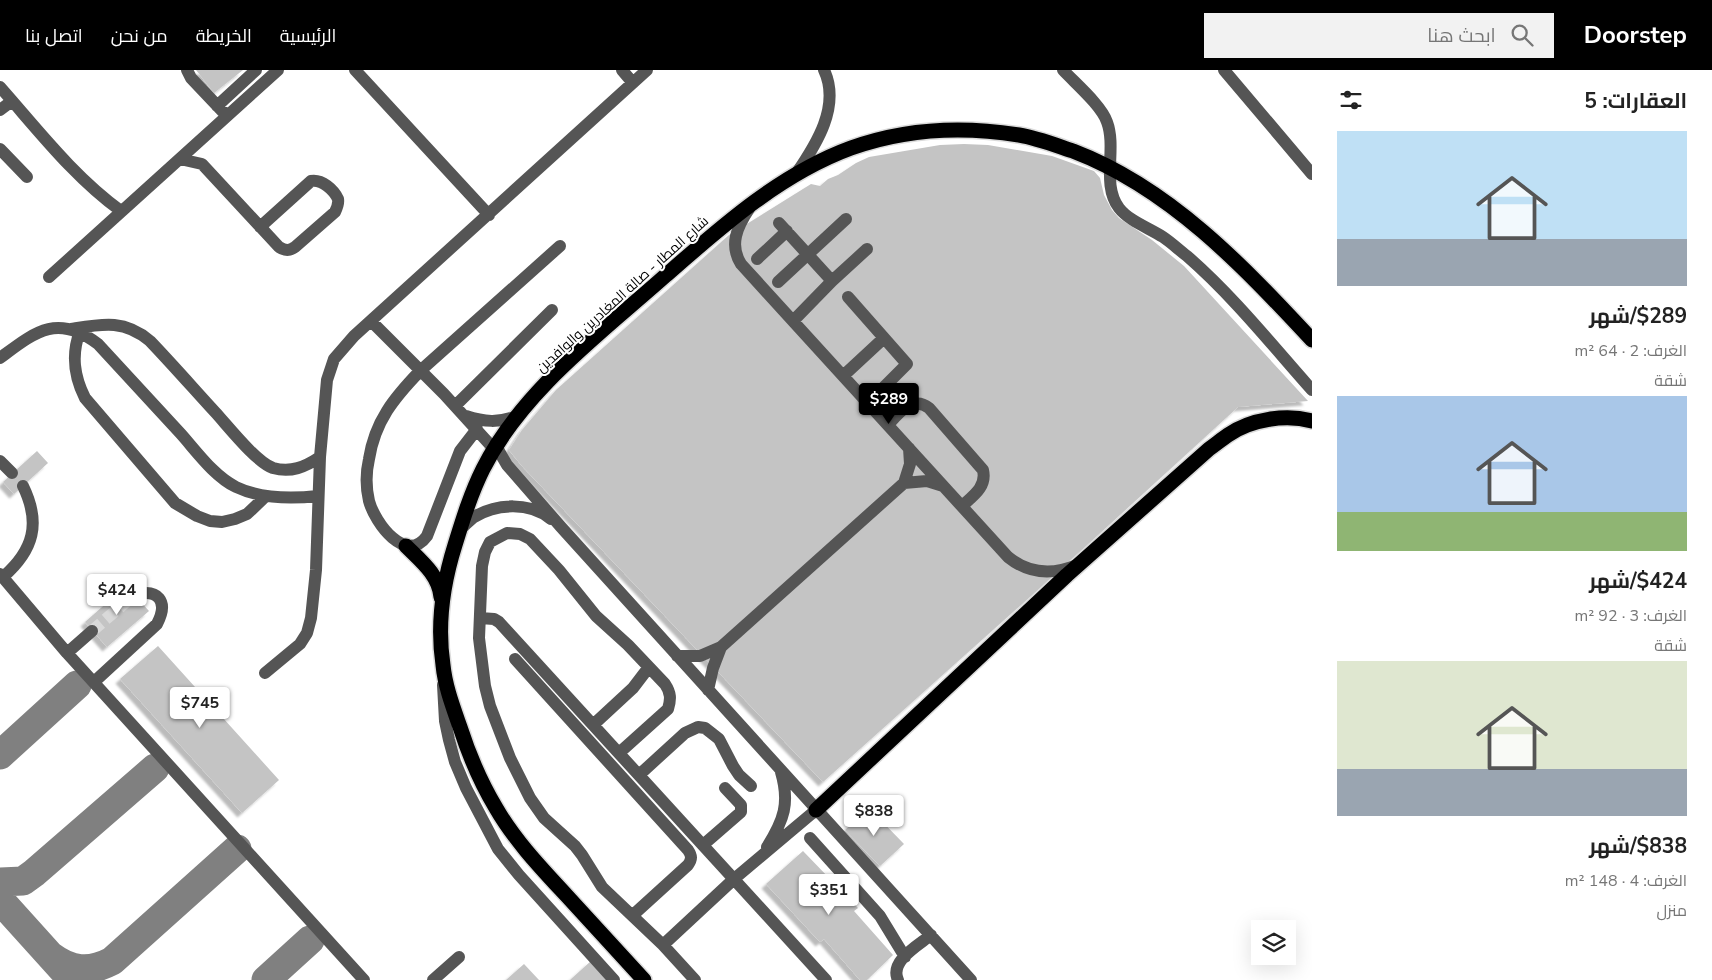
<!DOCTYPE html>
<html lang="ar">
<head>
<meta charset="utf-8">
<style>
	:root { --surface:#fff; --page:#f2f2f2; --text:#222; --muted:#767676; --accent:#000 }
	body { margin:0; font-family:"Nunito Sans",Cairo,sans-serif; background:var(--page); color:var(--text); direction:rtl; height:100vh; display:flex; flex-direction:column; font-size:19px; white-space:nowrap }
	* { box-sizing:border-box; margin:0 }
	p { font-size:16px; color:var(--muted) }
	.icon { flex:none; width:28px; height:28px; fill:none; stroke:currentColor; stroke-width:2; stroke-linecap:round; stroke-linejoin:round }
	.map { position:relative; flex:1; overflow:hidden; direction:ltr }
	.details { display:flex; flex-direction:column; background:var(--surface); width:400px }
	.details>* { flex:none }
	.buttons { position:absolute; left:1251px; top:850px; display:grid; gap:10px }
	.buttons a { display:grid; place-items:center; width:45px; height:45px; border-radius:0px; background:var(--surface); box-shadow:0 5px 20px #0002; font-size:25px }
	.price { position:absolute; translate:-50% -42px; padding:0 11px; border-radius:5px; background:#fff; color:#222; font-size:16px; line-height:32px; filter:drop-shadow(0 1px 2px #0008) }
	.price::after { content:''; position:absolute; left:50%; top:30px; width:15px; height:11px; margin-left:-8px; background:inherit; clip-path:polygon(0 0,100% 0,50% 100%) }
	.price.current { background:var(--accent); color:#fff }
	ul { padding:0; list-style:none }
	li { display:grid; align-content:center; gap:10px; height:265px; padding:0 25px }
	li span { display:grid; place-items:center; height:155px; border-radius:0px; color:#555 }
	li>.icon { margin-inline-start:auto }
	span .icon { width:90px; height:90px; fill:#fffc; stroke-width:1 }
	li b { font-size:21px }
	h2 { display:flex; justify-content:space-between; align-items:center; height:60px; padding:0 25px; font-size:21px }
	header { display:flex; align-items:center; gap:30px; box-sizing:border-box; height:70px; padding:0 25px; background:var(--accent); color:#fff }
	header strong { font-size:24px }
	nav { display:flex; gap:28px; margin-inline-start:auto; font-size:18px }
	.search { width:350px; height:45px; background:var(--page); display:flex; align-items:center; gap:12px; box-sizing:border-box; padding:0 18px; border-radius:0px; color:var(--muted); font-size:19px }
	main { display:flex; flex:1; min-height:0 }
	.map>svg:first-child { display:block }
	.lines { fill:none; stroke-linecap:round; stroke-linejoin:round }
	.taxiway { stroke:#808080; stroke-width:29 }
	.building { fill:#c4c4c4; filter:url(#shadow) }
	.minor-tunnel { stroke:#d9d9d9; stroke-width:12; stroke-dasharray:12 6; stroke-linecap:butt }
	.highway-casing { stroke:#dbdbdb; stroke-width:18 }
	.minor { stroke:#555; stroke-width:12 }
	.highway { stroke:#000; stroke-width:15 }
	.labels { text-anchor:middle; stroke-width:4; stroke-linejoin:round; paint-order:stroke }
	.street-label { font-size:14px; fill:#000; stroke:#fff }
</style>
</head>
<body>
<header>
<strong>Doorstep</strong>
<div class="search"><svg class="icon" aria-label="search" viewBox="0 0 24 24"><circle cx="10" cy="10" r="6"/><path d="M15 15l6 6"/></svg>ابحث هنا</div>
<nav><a>الرئيسية</a><a>الخريطة</a><a>من نحن</a><a>اتصل بنا</a></nav>
</header>
<main>
<section class="details">
<h2>العقارات: 5<svg class="icon" aria-label="filters" viewBox="0 0 24 24"><path d="M4 7h16M4 17h16"/><circle cx="9" cy="7" r="2"/><circle cx="15" cy="17" r="2"/></svg></h2>
<ul>
<li><span style="background:linear-gradient(#bfe0f5 70%,#9aa5b1 0)"><svg class="icon" aria-label="home" viewBox="0 0 24 24"><path d="M3 11l9-7 9 7M6 9v11h12V9"/></svg></span><div><b>$289/شهر</b><p>الغرف: 2 · 64 m²</p><p>شقة</p></div></li>
<li><span style="background:linear-gradient(#a9c7e8 75%,#8fb573 0)"><svg class="icon" aria-label="home" viewBox="0 0 24 24"><path d="M3 11l9-7 9 7M6 9v11h12V9"/></svg></span><div><b>$424/شهر</b><p>الغرف: 3 · 92 m²</p><p>شقة</p></div></li>
<li><span style="background:linear-gradient(#dfe7d0 70%,#9aa5b1 0)"><svg class="icon" aria-label="home" viewBox="0 0 24 24"><path d="M3 11l9-7 9 7M6 9v11h12V9"/></svg></span><div><b>$838/شهر</b><p>الغرف: 4 · 148 m²</p><p>منزل</p></div></li>
</ul>
</section>
<div class="map">
<svg width="1312" height="910" viewBox="0 0 1312 910">
	<defs>
		<filter id="shadow"><feDropShadow dx="-4.5" dy="4.5" stdDeviation="1" flood-color="#0004"/></filter>
	</defs>
	<rect width="100%" height="100%" fill="#fff"/>
	<g class="lines">
		<path class="taxiway" d="M0,685L77,615
			M0,812L23,811L34,803L155,698
			M0,830L64,901
			M51,886C71,901 89,903 112,891L237,779
			M266,910L310,870"/>
	</g>
	<path class="building" d="M196,0H243L214,23Z
		M964,74L988,75L1052,86L1094,101L1100,108L1104,125L1112,140L1119,148L1152,170L1184,196L1308,331L1238,337L1050,509L823,712L522,396L509,380L522,360L556,320L729,165L811,114L820,116L828,109L838,105L856,93L869,87L940,75Z
		M37,381L48,393L14,424L3,412Z
		M126,516L149,541L107,577L85,552Z
		M158,576L279,710L242,743L120,609Z
		M869,738L904,774L880,796L845,760Z
		M803,781L858,838L854,841L893,885L867,910H860L824,869L820,872L766,814Z
		M591,891L608,910H570Z
		M524,894L539,910H506Z"/>
	<g class="lines">
		<path class="minor-tunnel" d="M92,561L134,525"/>
		<defs>
			<path id="highway" d="M406,476C421,491 439,505 441,527
				M816,740L1067,505L1209,379C1216,374 1222,369 1228,365C1251,349 1286,344 1312,351
				M644,910C618,882 593,854 567,826C542,799 515,771 496,738C481,713 469,685 460,657C453,637 445,616 443,595C437,555 443,513 455,475C463,449 471,423 483,399C522,321 601,263 665,206C721,157 780,104 851,78C904,59 963,56 1019,65C1037,68 1055,75 1073,81C1170,118 1243,196 1312,270"/>
		</defs>
		<use href="#highway" class="highway-casing"/>
		<path class="minor" d="M187,0L191,8L227,46
			M355,0L489,145
			M622,0L633,13
			M1063,0C1075,13 1102,36 1107,52C1117,79 1101,114 1119,138C1129,151 1149,158 1163,167C1172,173 1179,180 1187,186C1233,226 1272,275 1312,320
			M1224,0L1312,104
			M0,17C38,60 74,107 121,141
			M217,36L256,0
			M0,40L12,31
			M0,79L27,107
			M180,89L202,94L279,177C286,181 289,181 295,177L335,142C337,138 339,134 338,129C334,120 322,109 311,111L260,157
			M796,104C816,75 841,36 824,0
			M749,139C737,157 729,175 741,194L1008,487C1029,504 1053,505 1077,495
			M779,153L832,211L867,179
			M757,189L787,161
			M49,207L278,0
			M778,212L846,149
			M848,227L907,294L882,319L902,340
			M371,251L444,324L494,379
			M793,251L832,211
			M71,259C102,254 124,249 150,271C172,294 193,318 215,342C228,356 256,392 273,398C291,403 305,397 320,387
			M80,261C71,285 74,306 85,328L175,433L197,446L210,451L222,452L235,449L247,444L266,426
			M0,288C35,262 57,243 98,274C126,304 153,334 181,364C197,382 214,406 236,417C261,429 291,429 318,426
			M843,306L884,268
			M455,336L552,240
			M466,346C484,352 499,353 517,346
			M888,355C898,344 912,325 929,338L983,400C987,417 973,426 962,436
			M477,359L460,381L427,466C406,495 375,453 369,431C366,418 366,402 369,389C375,351 394,328 420,301L560,176
			M496,376L507,395L561,457L971,910
			M0,391L12,403
			M904,413L927,411L943,416
			M459,460C464,456 469,451 474,447C497,433 530,432 551,449
			M0,504L67,583L364,910
			M3,507C34,480 41,453 23,416
			M480,548L494,549L499,552L826,910
			M67,583L92,561
			M677,586H700L721,577L904,413L910,394L909,378
			M515,589L688,780C692,786 692,789 688,795L633,845
			M265,603L300,574L307,563L311,548L316,500L320,387L327,310L334,289L354,266L647,0
			M94,612L157,554C169,531 158,518 134,525
			M443,615L445,651L449,670L455,692L466,718L498,779L519,805L614,910
			M708,620L713,598L721,577
			M593,655L633,618L649,597
			M619,683L668,639C671,629 671,623 665,614L628,575L596,546L559,500L530,469L520,464L507,463L490,472L485,482L482,496L479,568L485,616L490,636L510,688L530,728L544,748L575,776L582,785L602,817L663,875L695,910
			M639,705L685,663L698,657L705,658L719,669L733,696L739,705L751,716
			M810,768L880,846L905,887
			M703,775L741,742V735L725,718
			M767,777C784,750 790,733 781,702
			M663,875L734,809L816,740
			M433,910L459,887
			M898,910C889,891 919,875 931,865"/>
		<use href="#highway" class="highway"/>
	</g>
	<g class="labels">
		<g class="street-label">
			<text transform="translate(622 224) rotate(-42)" y="5">شارع المطار - صالة المغادرين والوافدين</text>
		</g>
	</g>
</svg>
<div class="buttons">
<a><svg class="icon" aria-label="layers" viewBox="0 0 24 24"><path d="M12 4l9 5-9 5-9-5zM3 14l9 5 9-5"/></svg></a>
</div>
<b class="price current" style="left:889px;top:355px">$289</b>
<b class="price" style="left:117px;top:546px">$424</b>
<b class="price" style="left:200px;top:659px">$745</b>
<b class="price" style="left:874px;top:767px">$838</b>
<b class="price" style="left:829px;top:846px">$351</b>
</div>
</main>
</body>
</html>
